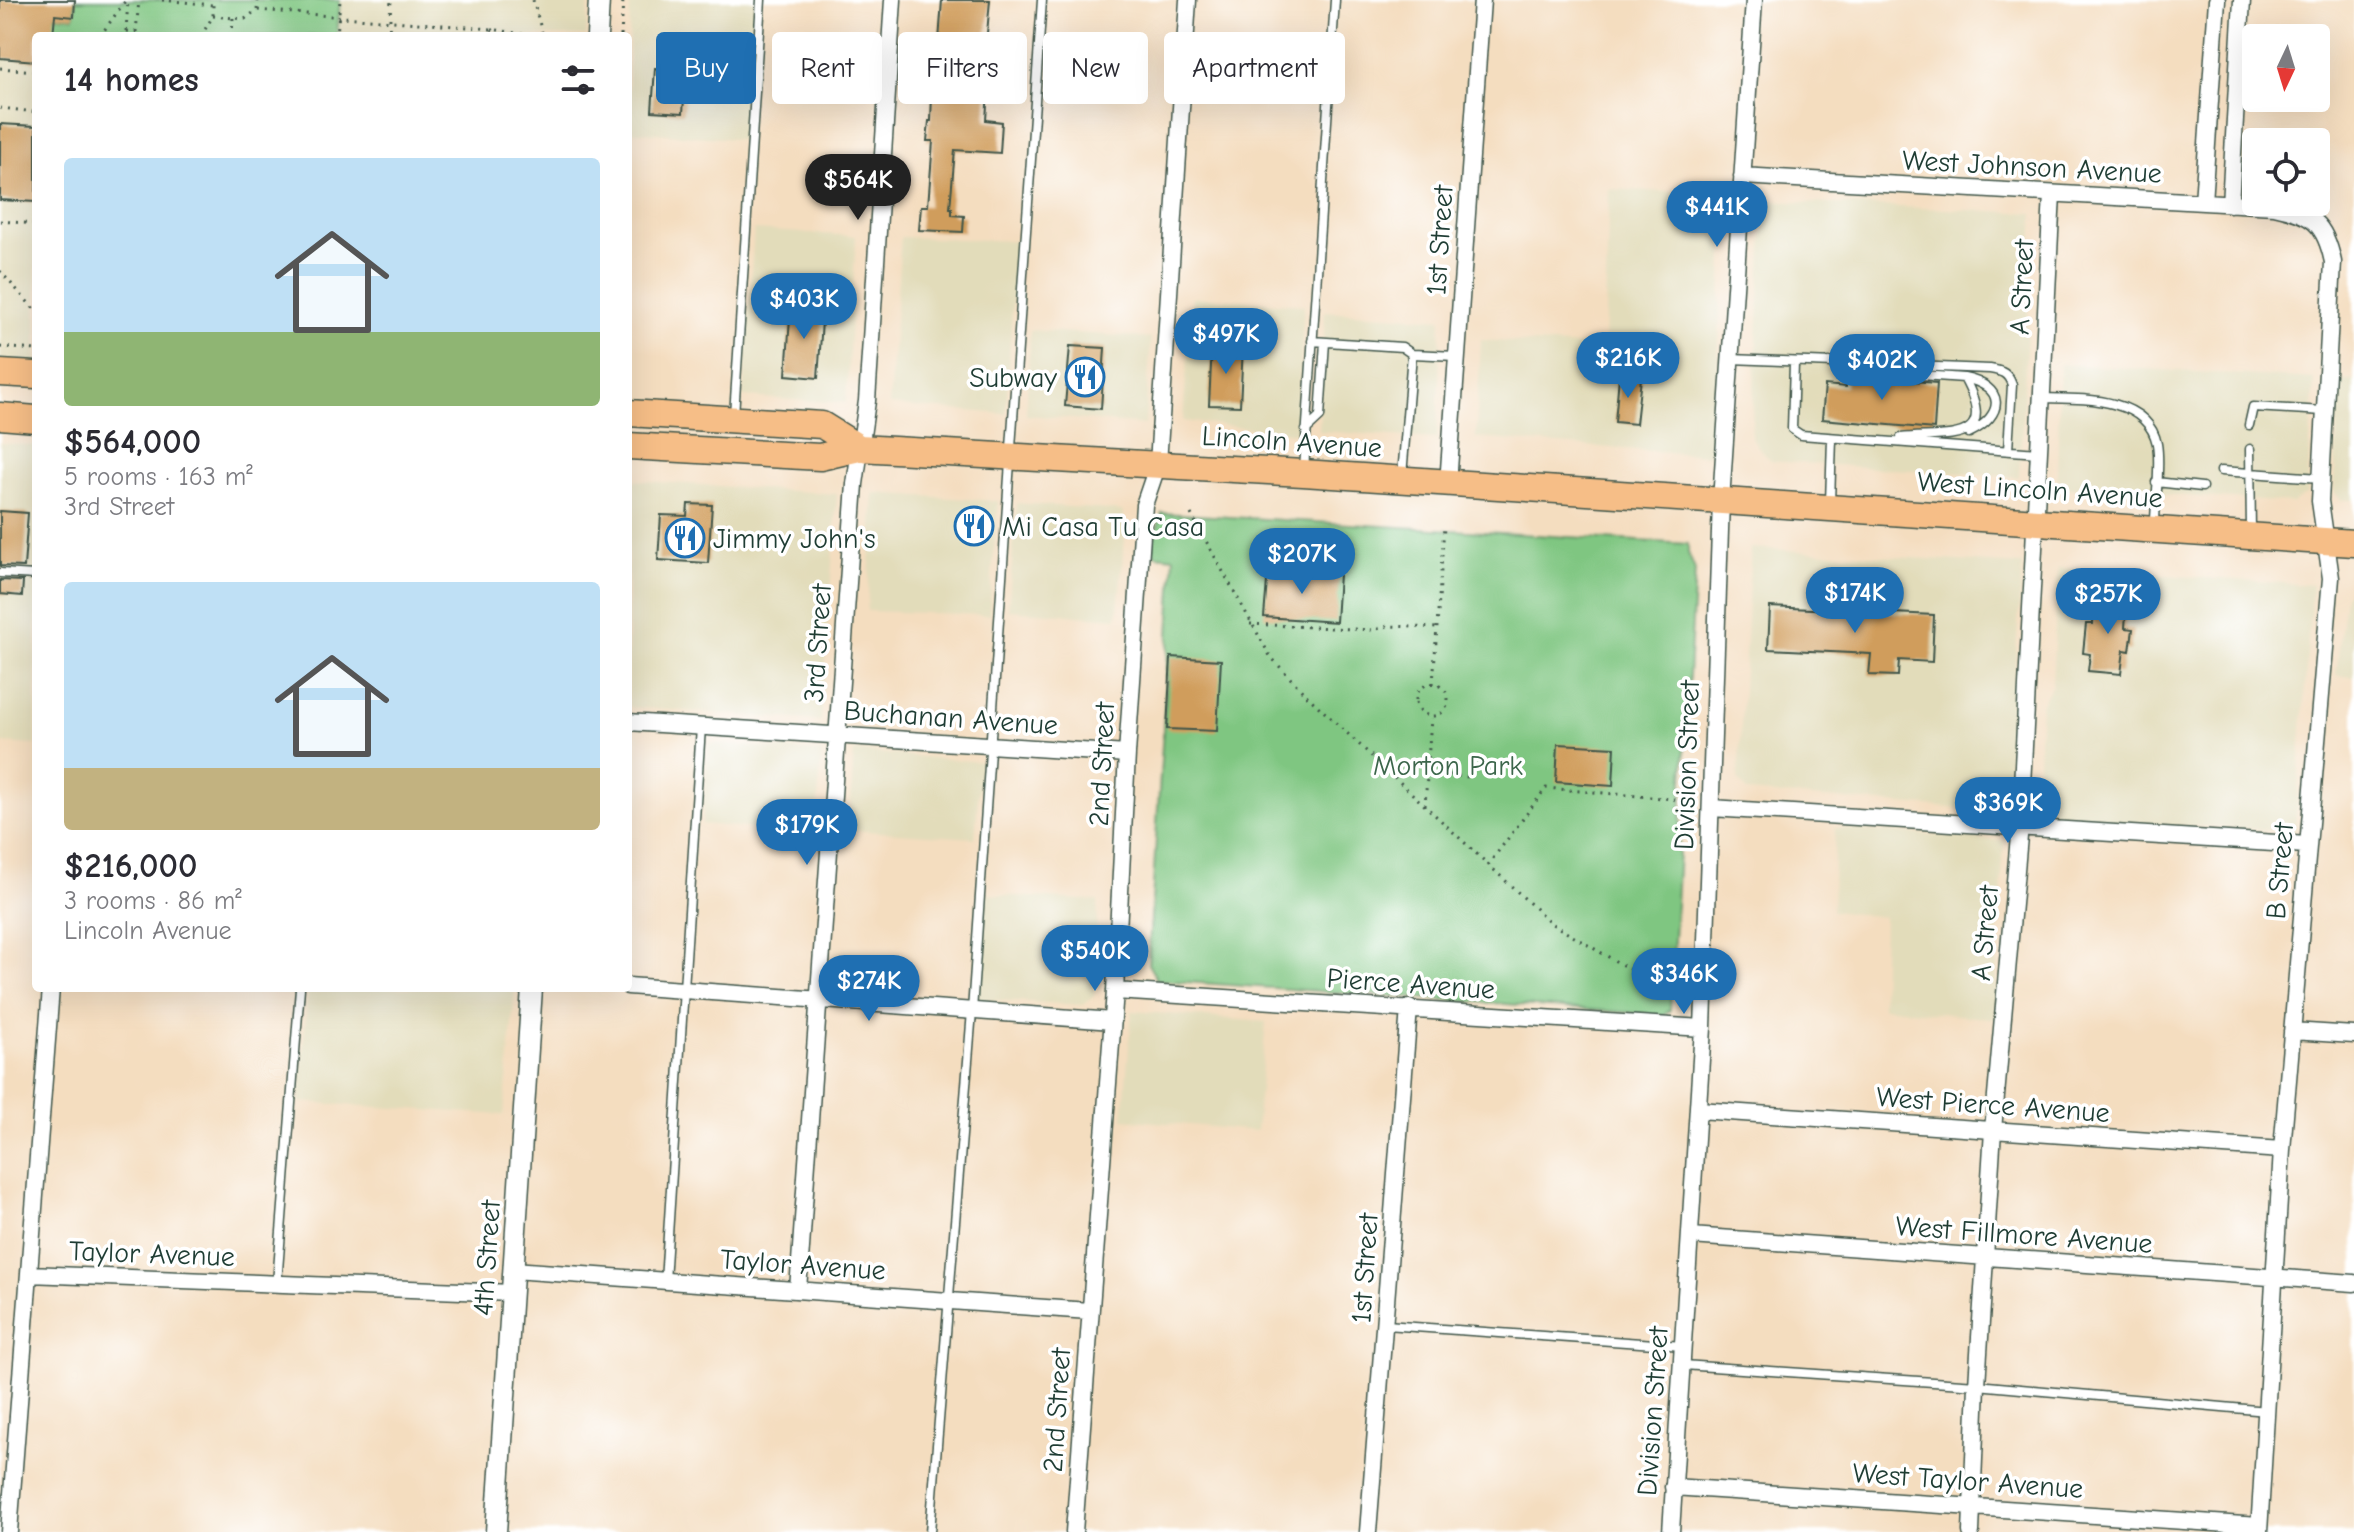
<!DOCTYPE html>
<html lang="en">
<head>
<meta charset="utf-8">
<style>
	:root { --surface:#fff; --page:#f7f7f7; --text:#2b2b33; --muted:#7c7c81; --accent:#1f6fb2 }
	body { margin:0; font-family:"Comic Neue",sans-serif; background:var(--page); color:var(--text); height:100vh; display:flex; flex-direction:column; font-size:30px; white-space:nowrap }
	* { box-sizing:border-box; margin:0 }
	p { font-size:26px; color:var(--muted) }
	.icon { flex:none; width:44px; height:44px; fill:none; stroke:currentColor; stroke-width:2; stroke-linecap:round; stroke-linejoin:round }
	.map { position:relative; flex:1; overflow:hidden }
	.side { position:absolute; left:32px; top:32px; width:600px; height:960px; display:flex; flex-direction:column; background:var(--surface); border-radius:8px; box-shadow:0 8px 32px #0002 }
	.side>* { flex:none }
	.top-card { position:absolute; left:656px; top:32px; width:760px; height:72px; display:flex; gap:16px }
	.needle { width:52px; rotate:184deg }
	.tools { position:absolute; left:2242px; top:24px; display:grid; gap:16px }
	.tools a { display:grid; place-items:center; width:88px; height:88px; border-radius:8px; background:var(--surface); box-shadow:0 8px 32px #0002; font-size:40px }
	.price { position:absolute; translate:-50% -68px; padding:0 18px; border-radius:28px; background:var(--accent); color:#fff; font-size:26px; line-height:52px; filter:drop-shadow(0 2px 4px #0008) }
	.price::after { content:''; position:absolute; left:50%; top:48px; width:24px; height:18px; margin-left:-12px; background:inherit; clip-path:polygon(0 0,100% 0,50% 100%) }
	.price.current { background:#222; color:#fff }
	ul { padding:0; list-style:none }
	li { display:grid; align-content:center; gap:16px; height:424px; padding:0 32px }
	li span { display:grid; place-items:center; height:248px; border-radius:8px; color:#555 }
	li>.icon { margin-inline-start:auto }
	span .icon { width:144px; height:144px; fill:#fffc; stroke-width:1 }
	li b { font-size:34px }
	h2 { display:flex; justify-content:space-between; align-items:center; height:96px; padding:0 32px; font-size:34px }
	.chip { padding:0 28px; border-radius:8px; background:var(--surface); box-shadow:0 8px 32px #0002; font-size:28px; line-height:72px }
	.chip.current { background:var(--accent); color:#fff }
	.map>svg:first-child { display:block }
	.built { fill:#e2dcba }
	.green { fill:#7fc681; stroke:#4f825a; stroke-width:2 }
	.building { fill:#d09d5b }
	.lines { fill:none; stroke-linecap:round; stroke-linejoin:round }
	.service-casing { stroke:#3f5549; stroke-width:11 }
	.minor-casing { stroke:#3f5549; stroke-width:19 }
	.tertiary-casing { stroke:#3f5549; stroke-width:23 }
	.primary-casing { stroke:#3f5549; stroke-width:29 }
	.path { stroke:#3f5549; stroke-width:3; stroke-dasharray:2 6; stroke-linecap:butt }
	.service { stroke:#fff; stroke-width:8 }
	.minor { stroke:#fff; stroke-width:16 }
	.tertiary { stroke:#fff; stroke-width:20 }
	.primary { stroke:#f6be87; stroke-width:26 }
	.labels { text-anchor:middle; stroke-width:7; stroke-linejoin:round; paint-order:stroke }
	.street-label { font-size:28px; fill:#1f3d34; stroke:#fff }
	.poi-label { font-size:28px; fill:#1f3d34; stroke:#fff; text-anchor:start }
	.park-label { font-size:28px; fill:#3c664b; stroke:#fff }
</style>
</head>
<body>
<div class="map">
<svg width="2354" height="1532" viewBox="0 0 2354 1532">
	<rect width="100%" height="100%" fill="#fff"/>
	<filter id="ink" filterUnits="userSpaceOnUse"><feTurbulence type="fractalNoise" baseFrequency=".0125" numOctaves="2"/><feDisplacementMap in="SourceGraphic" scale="16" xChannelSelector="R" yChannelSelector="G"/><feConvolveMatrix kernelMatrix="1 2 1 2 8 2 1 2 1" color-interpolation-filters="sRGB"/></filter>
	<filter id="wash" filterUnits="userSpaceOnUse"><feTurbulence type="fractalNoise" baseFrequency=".006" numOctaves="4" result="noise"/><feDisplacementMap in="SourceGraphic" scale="32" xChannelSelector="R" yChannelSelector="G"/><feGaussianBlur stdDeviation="1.8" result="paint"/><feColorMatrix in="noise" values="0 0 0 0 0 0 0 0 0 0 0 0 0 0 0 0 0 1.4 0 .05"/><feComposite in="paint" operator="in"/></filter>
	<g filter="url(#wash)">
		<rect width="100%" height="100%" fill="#f4ddbf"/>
		<path class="built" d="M0,0H589L586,36H36V365L0,362Z
			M630,0H755L748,140L628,131Z
			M1609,189L1726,195L1714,442L1708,455L1476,438L1481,340L1604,347Z
			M1765,201L2034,213L2019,477L1770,461L1751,438Z
			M754,230L856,236L846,403L743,397Z
			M901,237L1016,241L1006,414L889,405Z
			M1192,297L1304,305L1296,433L1183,421Z
			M1325,311L1441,319L1437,439L1319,431Z
			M1030,330L1151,338L1145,425L1026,415Z
			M2060,364L2314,379L2307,493L2293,503L2066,488L2057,478Z
			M2339,381H2354V500H2341L2334,492Z
			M0,443L36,446V745L0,743Z
			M628,480L837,494L821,721L628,707Z
			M874,493L998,501L989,615L867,611Z
			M1017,503L1122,511L1126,527L1117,618L1008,610Z
			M1751,548L2022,565L2005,812L1747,792L1738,779Z
			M2058,568L2312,585L2295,831L2035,818L2041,705L2052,685Z
			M2354,588V677L2336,675L2345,595Z
			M709,743L822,752L815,834L702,824Z
			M854,751L981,762L975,838L849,830Z
			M1835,828L2004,841L1994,1019L1882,1007L1884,917L1832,911Z
			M983,894L1098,901L1094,996L1082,1005L976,999Z
			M308,988H515L504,1115L299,1102Z
			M1132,1011L1266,1022L1256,1131L1123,1119Z"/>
		<path class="green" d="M75,0H340L337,36H53L45,15L74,17Z
			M1162,513L1688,544V553L1695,570L1670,1010L1664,1015L1157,980L1148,964L1174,557L1156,555L1153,552L1155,534Z"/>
		<g id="blocks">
			<path class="building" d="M0,0H75L74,17L55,15L53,36H36V61L0,58Z
				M942,0H990L982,89L988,90L986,120L1002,122L1000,153L955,150L950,208H952V215L964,216L963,232L919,230L921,206H928L933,141H927L929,121H931L933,68L937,69Z
				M655,68L686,70L683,113L652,111Z
				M0,124L36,126V202L0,200Z
				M791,304L823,307L818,378L786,375Z
				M1212,345L1243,346L1240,406L1209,405Z
				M1070,346L1105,348L1101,409L1065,406Z
				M1619,376L1641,378L1636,424L1615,422Z
				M1847,376L1937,383L1934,429L1822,419L1825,385L1846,387Z
				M688,504L712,505L708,563L658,560L661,515L687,516Z
				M0,511L28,513L24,567L0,566Z
				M1268,569L1339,574L1336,622L1264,617Z
				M0,580L23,581L22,596L0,594Z
				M2095,597L2127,600L2125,628L2133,629L2130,651L2124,650L2121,674L2088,671L2090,654L2083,653L2086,624H2093Z
				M1770,607L1934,615L1932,662L1899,660L1898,676L1869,675L1871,654L1768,649Z
				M1171,657L1221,660L1217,731L1167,729Z
				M1558,744L1615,747L1613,786L1556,782Z"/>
		</g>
	</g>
	<g filter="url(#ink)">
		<use href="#blocks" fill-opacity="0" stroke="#3f5549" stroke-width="2"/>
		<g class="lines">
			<defs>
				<path id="service" d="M1312,341L1402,347L1412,354L1456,356
					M1730,359L1990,369C2002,371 2008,373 2012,385L2008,450
					M1829,362L1835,366L1850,370L1964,378C2001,446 1945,433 1901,438
					M1794,363L1792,429L1801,435L2038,453
					M1964,378C2005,386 2006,415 1969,433
					M2041,398C2079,399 2147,395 2157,444C2161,467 2155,500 2155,524
					M734,415L761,0
					M2249,425L2253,407L2324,411
					M1306,430L1320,417L1325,342
					M2250,449L2251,531
					M1304,470L1335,0
					M2221,471L2321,478
					M1402,476L1412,354
					M2156,482L2202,487
					M1830,503L1832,438
					M0,573L36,575
					M665,1281L701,727
					M277,1283L300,988
					M1386,1325L1683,1346
					M1683,1365L1977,1385L2267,1411
					M930,1532L972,1011L1042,0"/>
				<path id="minor" d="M1742,176L2274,206C2312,214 2325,223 2333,262L2320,501L2331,578L2282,1150L2259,1532
					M2203,202L2217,0
					M2230,204L2242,0
					M1448,484L1482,0
					M628,722L1127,754
					M1711,808L2307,845
					M628,986L1113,1021
					M1115,991L1703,1028
					M2292,1031L2354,1035
					M1699,1110L2282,1150
					M1691,1236L2354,1283
					M513,1270L1089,1311
					M29,1274L512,1293
					M798,1290L855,484L867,401L893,0
					M1673,1487L2259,1526
					M9,1532L51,988
					M1074,1532L1115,991L1127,754L1144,505L1158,464L1188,0
					M1368,1532L1409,1008
					M1671,1532L1703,1028L1721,501L1754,0
					M1971,1532L1977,1385L1993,1130L2020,825L2052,194"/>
				<path id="tertiary" d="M597,36L599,0
					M496,1532L532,988"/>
				<path id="primary" d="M0,373L36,375
					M628,413L822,425L859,448
					M0,416L36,419
					M628,446L820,457L859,448L1303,473L2354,543"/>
			</defs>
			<use href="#service" class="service-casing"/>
			<use href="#minor" class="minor-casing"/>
			<use href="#tertiary" class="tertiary-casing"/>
			<use href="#primary" class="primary-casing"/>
			<path class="path" d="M162,0L213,5
				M533,0L543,36
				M257,10L258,0
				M213,16L245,19L257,10L492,29L533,36
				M492,29L498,36
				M126,31L128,0
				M136,32L139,0
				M100,36L126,0
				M121,36L126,31L136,32L141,36
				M201,36L213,16V0
				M232,36L233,18
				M337,36L340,0
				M389,36L391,0
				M621,36L623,0
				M0,68L36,71
				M0,108L36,112
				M0,221L36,224
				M0,271L36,311
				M0,347L36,350
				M1191,514L1270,656L1304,693L1552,924L1672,994
				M1250,624L1373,630L1388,626L1438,628
				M1416 700a16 16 0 1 1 32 0a16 16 0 1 1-32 0Z
				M1433,684L1444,527
				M1426,772L1468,777
				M1425,806L1431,718
				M1488,865L1546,788L1685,800"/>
			<use href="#service" class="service"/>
			<use href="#minor" class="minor"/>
			<use href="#tertiary" class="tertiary"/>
			<use href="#primary" class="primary"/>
		</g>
	</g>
	<defs>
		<symbol id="restaurant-ring" viewBox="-11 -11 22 22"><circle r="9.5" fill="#fff" stroke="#1f6fb2" stroke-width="1.5"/><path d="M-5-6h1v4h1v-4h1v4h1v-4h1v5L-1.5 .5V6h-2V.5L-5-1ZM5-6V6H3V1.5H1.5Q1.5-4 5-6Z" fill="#1f6fb2"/></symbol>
	</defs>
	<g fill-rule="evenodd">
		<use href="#restaurant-ring" x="1063" y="355" width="44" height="44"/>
		<use href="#restaurant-ring" x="952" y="504" width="44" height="44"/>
		<use href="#restaurant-ring" x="663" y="516" width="44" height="44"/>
	</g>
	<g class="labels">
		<g class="street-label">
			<text transform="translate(2032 166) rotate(3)" y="10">West Johnson Avenue</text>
			<text transform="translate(1439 240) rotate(-86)" y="10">1st Street</text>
			<text transform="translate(2021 287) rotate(-87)" y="10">A Street</text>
			<text transform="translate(1292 441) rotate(4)" y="10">Lincoln Avenue</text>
			<text transform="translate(2040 489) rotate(4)" y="10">West Lincoln Avenue</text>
			<text transform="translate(817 643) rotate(-86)" y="10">3rd Street</text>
			<text transform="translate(951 717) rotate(4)" y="10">Buchanan Avenue</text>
			<text transform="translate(1101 764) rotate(-87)" y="10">2nd Street</text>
			<text transform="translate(1686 765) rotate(-88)" y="10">Division Street</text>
			<text transform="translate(2279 871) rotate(-85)" y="10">B Street</text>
			<text transform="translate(1984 933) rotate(-85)" y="10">A Street</text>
			<text transform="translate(1411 983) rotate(4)" y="10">Pierce Avenue</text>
			<text transform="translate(1993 1104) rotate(4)" y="10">West Pierce Avenue</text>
			<text transform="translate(2024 1234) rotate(4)" y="10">West Fillmore Avenue</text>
			<text transform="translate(152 1253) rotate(2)" y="10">Taylor Avenue</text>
			<text transform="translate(486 1258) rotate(-86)" y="10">4th Street</text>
			<text transform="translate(803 1264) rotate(4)" y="10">Taylor Avenue</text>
			<text transform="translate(1364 1268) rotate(-86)" y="10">1st Street</text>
			<text transform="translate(1056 1410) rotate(-86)" y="10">2nd Street</text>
			<text transform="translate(1652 1411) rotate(-86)" y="10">Division Street</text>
			<text transform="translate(1968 1480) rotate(4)" y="10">West Taylor Avenue</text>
		</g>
		<g class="poi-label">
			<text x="1057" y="387" text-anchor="end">Subway</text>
			<text x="1002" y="536">Mi Casa Tu Casa</text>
			<text x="713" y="548">Jimmy John's</text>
		</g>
		<g class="park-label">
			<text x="1448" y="775">Morton Park</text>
		</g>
	</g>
</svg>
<div class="tools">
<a><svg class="needle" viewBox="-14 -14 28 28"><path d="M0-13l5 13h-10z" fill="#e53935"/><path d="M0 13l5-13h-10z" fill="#7c7c81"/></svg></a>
<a><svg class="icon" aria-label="locate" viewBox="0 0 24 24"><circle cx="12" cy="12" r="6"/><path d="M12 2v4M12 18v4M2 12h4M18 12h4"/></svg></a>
</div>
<b class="price current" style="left:858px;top:222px">$564K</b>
<b class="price" style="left:1717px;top:249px">$441K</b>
<b class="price" style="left:804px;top:341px">$403K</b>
<b class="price" style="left:1226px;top:376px">$497K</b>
<b class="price" style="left:1628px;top:400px">$216K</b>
<b class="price" style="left:1882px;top:402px">$402K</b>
<b class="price" style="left:1302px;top:596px">$207K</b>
<b class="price" style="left:1855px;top:635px">$174K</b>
<b class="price" style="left:2108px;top:636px">$257K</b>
<b class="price" style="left:2008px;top:845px">$369K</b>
<b class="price" style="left:807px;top:867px">$179K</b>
<b class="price" style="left:1095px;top:993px">$540K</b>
<b class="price" style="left:1684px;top:1016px">$346K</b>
<b class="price" style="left:869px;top:1023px">$274K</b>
<div class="top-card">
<a class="chip current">Buy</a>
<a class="chip">Rent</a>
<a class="chip">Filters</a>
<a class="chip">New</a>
<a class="chip">Apartment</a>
</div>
<section class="side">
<h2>14 homes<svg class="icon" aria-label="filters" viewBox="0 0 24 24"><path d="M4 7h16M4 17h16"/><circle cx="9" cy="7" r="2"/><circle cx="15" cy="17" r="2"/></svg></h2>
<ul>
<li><span style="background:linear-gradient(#bfe0f5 70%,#8fb573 0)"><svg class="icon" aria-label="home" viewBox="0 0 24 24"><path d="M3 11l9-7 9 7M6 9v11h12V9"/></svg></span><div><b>$564,000</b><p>5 rooms · 163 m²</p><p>3rd Street</p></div></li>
<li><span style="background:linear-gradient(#bfe0f5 75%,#c2b280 0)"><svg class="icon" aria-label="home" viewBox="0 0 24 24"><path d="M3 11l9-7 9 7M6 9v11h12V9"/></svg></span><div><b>$216,000</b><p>3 rooms · 86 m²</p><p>Lincoln Avenue</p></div></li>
</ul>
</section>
</div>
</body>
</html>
